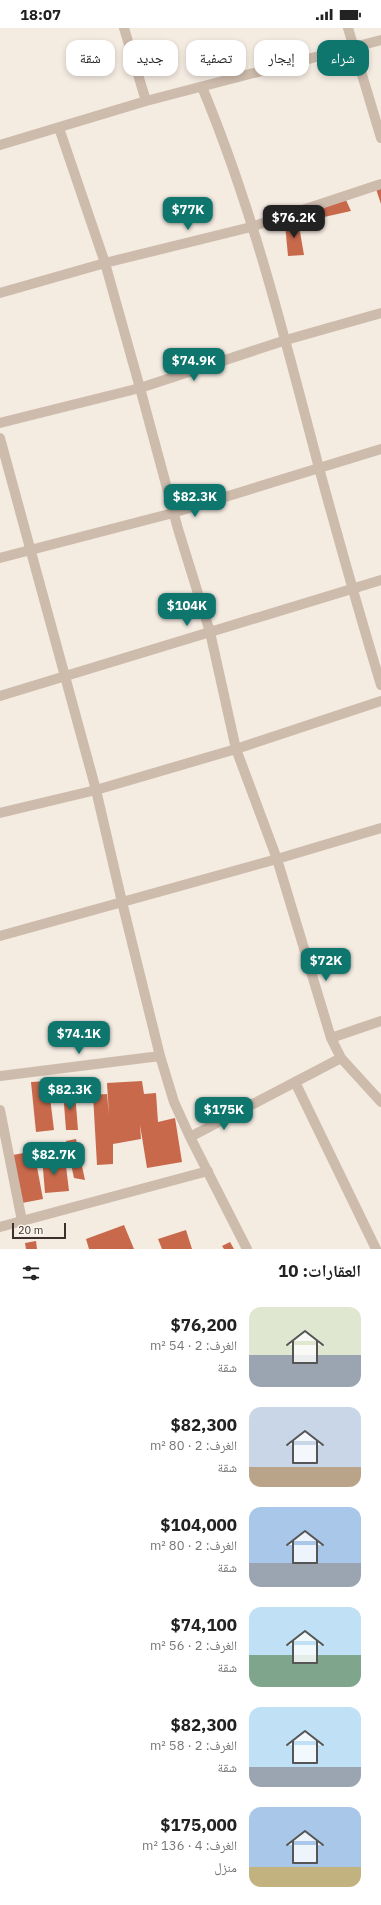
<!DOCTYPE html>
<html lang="ar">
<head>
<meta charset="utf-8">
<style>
	:root { --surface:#fff; --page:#f6f6f6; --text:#222; --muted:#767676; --accent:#0f766e }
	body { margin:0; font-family:"IBM Plex Sans","Noto Naskh Arabic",sans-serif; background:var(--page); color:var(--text); direction:rtl; height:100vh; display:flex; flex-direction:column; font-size:15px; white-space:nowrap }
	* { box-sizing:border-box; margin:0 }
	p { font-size:13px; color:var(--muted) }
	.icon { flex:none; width:22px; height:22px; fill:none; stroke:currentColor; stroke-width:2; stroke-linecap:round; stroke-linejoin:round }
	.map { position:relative; height:1221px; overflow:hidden; direction:ltr }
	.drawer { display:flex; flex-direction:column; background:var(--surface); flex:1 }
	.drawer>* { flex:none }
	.banner { position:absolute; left:12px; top:12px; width:357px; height:36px; direction:rtl; display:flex; gap:8px }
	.scale { position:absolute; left:12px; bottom:10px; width:54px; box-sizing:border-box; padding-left:4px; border:2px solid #3b302b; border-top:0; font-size:11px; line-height:14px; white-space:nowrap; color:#3b302b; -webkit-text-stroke:3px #fbf5ee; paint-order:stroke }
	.price { position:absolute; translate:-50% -34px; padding:0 9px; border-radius:8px; background:var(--accent); color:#fff; font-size:13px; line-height:26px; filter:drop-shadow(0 1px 2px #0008) }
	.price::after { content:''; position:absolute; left:50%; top:24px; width:12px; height:9px; margin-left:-6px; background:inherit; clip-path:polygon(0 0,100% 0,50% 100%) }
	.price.current { background:#222; color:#fff }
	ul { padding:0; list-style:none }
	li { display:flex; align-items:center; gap:12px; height:100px; padding:0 20px }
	li span { display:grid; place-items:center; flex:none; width:112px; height:80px; border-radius:12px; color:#555 }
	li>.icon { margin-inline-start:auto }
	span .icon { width:48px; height:48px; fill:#fffc; stroke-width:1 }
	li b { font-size:17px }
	h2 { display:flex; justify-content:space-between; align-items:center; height:48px; padding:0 20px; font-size:17px }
	.chip { padding:0 14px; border-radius:12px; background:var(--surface); box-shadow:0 2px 6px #0003; font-size:14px; line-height:36px }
	.chip.current { background:var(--accent); color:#fff }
	.status { display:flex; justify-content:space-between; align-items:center; height:28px; padding:0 20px; background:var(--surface); direction:ltr }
	.status svg { height:11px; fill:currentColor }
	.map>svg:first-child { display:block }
	.building { fill:#c8694b }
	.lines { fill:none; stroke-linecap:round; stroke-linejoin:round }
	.minor { stroke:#cdbbac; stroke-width:10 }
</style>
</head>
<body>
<div class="status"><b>18:07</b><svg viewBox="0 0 49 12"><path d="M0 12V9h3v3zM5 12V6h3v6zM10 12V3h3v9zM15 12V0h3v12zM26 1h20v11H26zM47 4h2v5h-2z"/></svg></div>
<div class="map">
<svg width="381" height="1221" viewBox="0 0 381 1221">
	<rect width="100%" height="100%" fill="#f4ebe1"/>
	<path class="building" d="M381,159V176L376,161Z
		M346,172L351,183L324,189L320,179Z
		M298,192L304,227L288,228L285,196Z
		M48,1053L54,1102L36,1104L31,1054Z
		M142,1053L144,1066L156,1065L158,1094L175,1090L182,1134L147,1140L140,1097L141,1111L113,1116V1136L97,1137L93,1067L107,1066L109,1087L107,1055Z
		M63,1063L75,1065L78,1102H66Z
		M76,1111L85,1152L74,1150L66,1113Z
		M34,1123L43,1171L22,1175L13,1127Z
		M54,1127L55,1139L66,1138L69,1163L45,1165L42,1128Z
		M124,1197L134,1221H89L86,1211Z
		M186,1202L192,1221H162L158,1211Z
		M36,1213L37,1221H26L25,1215Z
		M230,1214L234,1221H224L222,1218Z"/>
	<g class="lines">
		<path class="minor" d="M124,0L146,73
			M348,0L381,110
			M202,59C253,181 285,311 319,440C339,513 359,585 381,657
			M59,100L105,235L140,360L178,501L210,604L236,721L277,831L331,1010L341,1030L381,1074
			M0,117L146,73L381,12
			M0,265L105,235L251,199L381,156
			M0,395L140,360L286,312L381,285
			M0,410L96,762L122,874L160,1028L174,1074L190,1109
			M0,530L173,485L381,421
			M0,668L381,552
			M0,785L96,762L236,721L381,673
			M0,908L277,831L381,800
			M331,1010L381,993
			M0,1048L160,1028
			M295,1054L376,1221
			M0,1082L22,1193
			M0,1199L208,1143
			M247,1221L190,1109L341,1030"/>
	</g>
</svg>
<div class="scale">20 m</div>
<b class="price" style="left:188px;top:203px">$77K</b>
<b class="price current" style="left:294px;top:211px">$76.2K</b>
<b class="price" style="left:194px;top:354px">$74.9K</b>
<b class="price" style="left:195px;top:490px">$82.3K</b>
<b class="price" style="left:187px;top:599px">$104K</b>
<b class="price" style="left:326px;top:954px">$72K</b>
<b class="price" style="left:79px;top:1027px">$74.1K</b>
<b class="price" style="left:70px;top:1083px">$82.3K</b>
<b class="price" style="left:224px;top:1103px">$175K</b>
<b class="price" style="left:54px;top:1148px">$82.7K</b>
<div class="banner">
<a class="chip current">شراء</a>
<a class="chip">إيجار</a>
<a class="chip">تصفية</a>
<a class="chip">جديد</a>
<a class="chip">شقة</a>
</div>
</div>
<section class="drawer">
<h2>العقارات: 10<svg class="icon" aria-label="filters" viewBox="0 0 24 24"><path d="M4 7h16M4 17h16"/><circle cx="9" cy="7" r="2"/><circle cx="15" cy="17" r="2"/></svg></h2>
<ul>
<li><span style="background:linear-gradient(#dfe7d0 60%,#9aa5b1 0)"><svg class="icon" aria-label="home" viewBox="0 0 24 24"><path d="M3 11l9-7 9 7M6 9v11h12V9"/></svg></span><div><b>$76,200</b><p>الغرف: 2 · 54 m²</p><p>شقة</p></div></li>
<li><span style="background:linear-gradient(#c9d6e8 75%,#b9a48a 0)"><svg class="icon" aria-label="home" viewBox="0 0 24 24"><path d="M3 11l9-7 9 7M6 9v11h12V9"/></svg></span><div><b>$82,300</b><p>الغرف: 2 · 80 m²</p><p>شقة</p></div></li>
<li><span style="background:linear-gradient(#a9c7e8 70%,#9aa5b1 0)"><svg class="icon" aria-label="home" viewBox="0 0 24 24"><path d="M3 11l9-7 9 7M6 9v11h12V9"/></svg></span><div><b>$104,000</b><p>الغرف: 2 · 80 m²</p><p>شقة</p></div></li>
<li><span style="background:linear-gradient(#bfe0f5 60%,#7fa58c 0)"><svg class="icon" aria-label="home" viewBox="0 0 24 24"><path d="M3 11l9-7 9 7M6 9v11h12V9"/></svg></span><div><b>$74,100</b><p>الغرف: 2 · 56 m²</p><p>شقة</p></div></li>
<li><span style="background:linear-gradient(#bfe0f5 75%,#9aa5b1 0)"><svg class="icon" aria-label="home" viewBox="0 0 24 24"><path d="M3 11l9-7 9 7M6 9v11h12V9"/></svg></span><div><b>$82,300</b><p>الغرف: 2 · 58 m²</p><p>شقة</p></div></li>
<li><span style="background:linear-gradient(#a9c7e8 75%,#c2b280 0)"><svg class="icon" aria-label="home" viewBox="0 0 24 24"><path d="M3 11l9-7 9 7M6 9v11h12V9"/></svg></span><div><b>$175,000</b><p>الغرف: 4 · 136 m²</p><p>منزل</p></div></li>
</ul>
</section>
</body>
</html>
